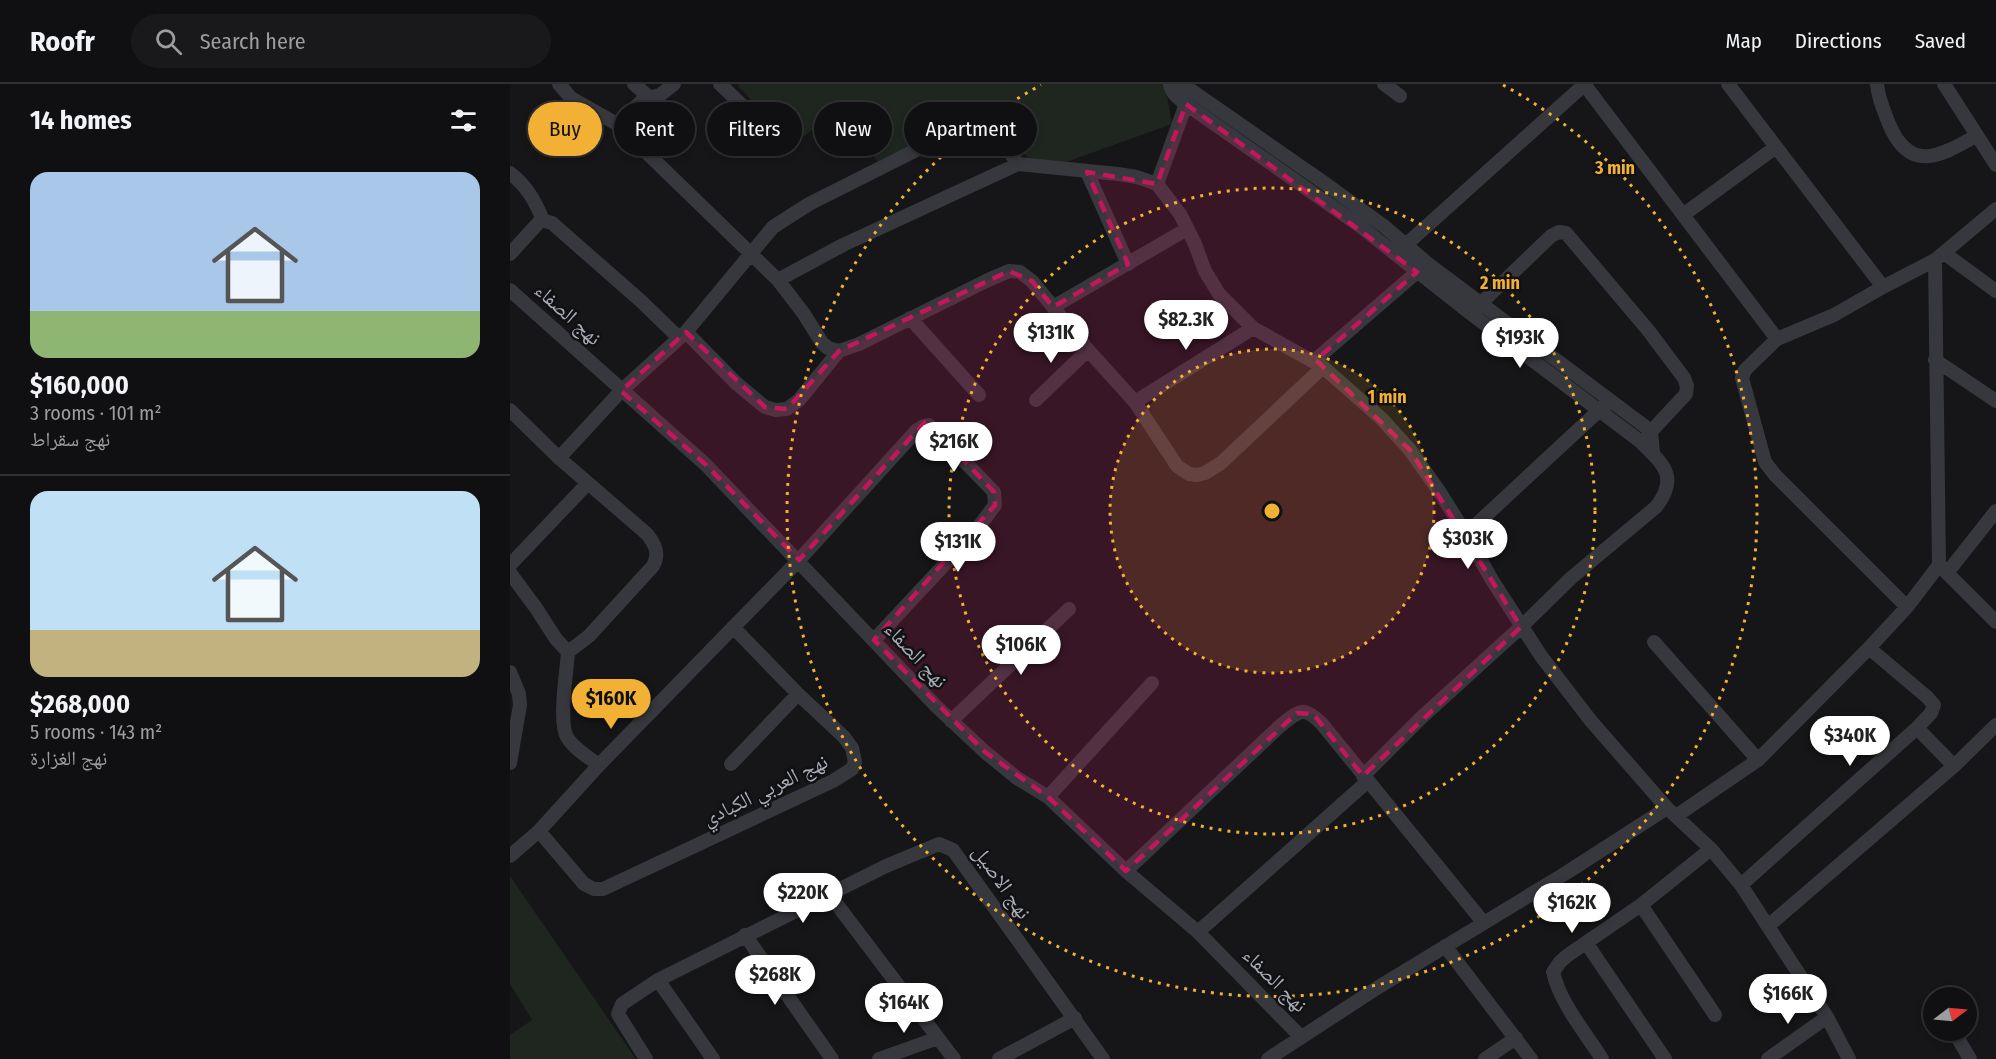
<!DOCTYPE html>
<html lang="en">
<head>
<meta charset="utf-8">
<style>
	:root { --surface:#101012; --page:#19191b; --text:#f1f3f6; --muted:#9c9d9f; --line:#303032; --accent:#f2b134 }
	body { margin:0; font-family:"Fira Sans Condensed","Noto Naskh Arabic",sans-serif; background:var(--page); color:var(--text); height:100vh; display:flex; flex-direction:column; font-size:22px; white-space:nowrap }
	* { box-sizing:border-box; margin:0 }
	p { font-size:20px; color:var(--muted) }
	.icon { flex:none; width:33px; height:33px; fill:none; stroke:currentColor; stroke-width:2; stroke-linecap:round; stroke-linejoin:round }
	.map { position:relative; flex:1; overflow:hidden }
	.drawer { display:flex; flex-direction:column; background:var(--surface); width:510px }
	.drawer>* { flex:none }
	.top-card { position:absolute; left:18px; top:18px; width:570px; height:54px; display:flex; gap:12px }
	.needle { width:39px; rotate:74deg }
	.controls { position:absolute; left:1413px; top:903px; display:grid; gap:12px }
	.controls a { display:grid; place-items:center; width:54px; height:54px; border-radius:50%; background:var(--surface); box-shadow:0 3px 9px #0003,0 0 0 2px var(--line); font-size:30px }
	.price { position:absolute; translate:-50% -51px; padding:0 14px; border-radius:21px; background:#fff; color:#222; font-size:20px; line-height:39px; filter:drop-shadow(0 2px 3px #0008) }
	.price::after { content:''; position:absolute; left:50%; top:36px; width:18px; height:14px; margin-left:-9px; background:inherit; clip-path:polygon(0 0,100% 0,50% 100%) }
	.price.on { background:var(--accent); color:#111 }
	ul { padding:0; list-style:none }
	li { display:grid; align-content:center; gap:12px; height:318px; padding:0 30px }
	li+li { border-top:2px solid var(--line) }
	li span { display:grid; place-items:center; height:186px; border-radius:18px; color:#555 }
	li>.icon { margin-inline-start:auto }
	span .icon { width:108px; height:108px; fill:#fffc; stroke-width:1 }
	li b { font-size:26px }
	h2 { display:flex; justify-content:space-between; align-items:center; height:72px; padding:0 30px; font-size:26px }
	.tag { padding:0 21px; border-radius:27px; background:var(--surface); box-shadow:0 3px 9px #0003,0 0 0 2px var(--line); font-size:21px; line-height:54px }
	.tag.on { background:var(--accent); color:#111 }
	header { display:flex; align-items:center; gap:36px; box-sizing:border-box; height:84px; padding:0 30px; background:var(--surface); border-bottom:2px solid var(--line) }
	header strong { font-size:28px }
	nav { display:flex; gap:33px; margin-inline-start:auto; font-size:21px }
	.search { width:420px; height:54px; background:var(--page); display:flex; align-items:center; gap:15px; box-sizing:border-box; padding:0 21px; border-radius:33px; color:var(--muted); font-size:22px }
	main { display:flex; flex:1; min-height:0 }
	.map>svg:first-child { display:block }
	.green { fill:#1e261f }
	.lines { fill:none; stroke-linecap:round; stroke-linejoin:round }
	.minor { stroke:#37383d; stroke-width:14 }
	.marked { fill:#c2185b; fill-opacity:0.2; stroke:#c2185b; stroke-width:4.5; stroke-dasharray:12 8; stroke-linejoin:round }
	.ring { fill:none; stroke:#f2b134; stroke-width:3; stroke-dasharray:3 6 }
	.labels { text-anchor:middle; stroke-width:5; stroke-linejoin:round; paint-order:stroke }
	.street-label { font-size:21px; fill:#a8adb8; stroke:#111113 }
	.centre { fill:#f2b134; stroke:#111113; stroke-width:3 }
	.ring-label { font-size:18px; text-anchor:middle; font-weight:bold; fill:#f2b134; stroke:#111113; stroke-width:5; stroke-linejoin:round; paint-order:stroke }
</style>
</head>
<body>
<header>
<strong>Roofr</strong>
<div class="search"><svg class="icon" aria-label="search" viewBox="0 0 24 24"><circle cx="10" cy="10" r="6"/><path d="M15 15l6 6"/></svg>Search here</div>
<nav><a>Map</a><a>Directions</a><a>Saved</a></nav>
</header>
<main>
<section class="drawer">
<h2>14 homes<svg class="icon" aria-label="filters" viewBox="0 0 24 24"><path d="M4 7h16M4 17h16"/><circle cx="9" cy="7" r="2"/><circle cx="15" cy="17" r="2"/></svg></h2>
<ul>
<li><span style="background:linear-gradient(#a9c7e8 75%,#8fb573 0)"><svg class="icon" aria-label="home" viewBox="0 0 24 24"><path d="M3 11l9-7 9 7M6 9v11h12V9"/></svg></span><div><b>$160,000</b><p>3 rooms · 101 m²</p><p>نهج سقراط</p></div></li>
<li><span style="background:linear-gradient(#bfe0f5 75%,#c2b280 0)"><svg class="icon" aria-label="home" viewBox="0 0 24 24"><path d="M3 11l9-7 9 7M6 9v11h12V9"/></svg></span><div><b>$268,000</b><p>5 rooms · 143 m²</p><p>نهج الغزارة</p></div></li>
</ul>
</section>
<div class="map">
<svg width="1486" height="975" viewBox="0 0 1486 975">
	<rect width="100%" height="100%" fill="#161618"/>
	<path class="green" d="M230,0H655L662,40L531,87L472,27L370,80L326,28L282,61L228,2Z
		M0,792L126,975H0V951L22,936L0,900Z"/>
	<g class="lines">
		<path class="minor" d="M49,0L61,14L107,40
			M124,0L140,14L150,11L164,0
			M210,0L269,57
			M660,0C661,9 669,15 676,20L850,142L960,229L1131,358C1154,381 1169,393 1146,423L1061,494L1011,543L912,633L853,692
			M672,0L813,98L875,143L917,179L1141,347L1143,369
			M874,0L890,12
			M1074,0L1267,255L1324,231L1373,203
			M1218,0L1373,203L1425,176
			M1367,0C1368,14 1374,27 1379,40C1400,90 1430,72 1466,52
			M1434,0L1486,81
			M136,13L107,40L268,196L294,230L312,259L318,264L329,267L349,260L476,197L499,187L510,188L522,197L578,266L625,318L667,382L679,390L687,391L695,389L711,379L813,283
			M577,88L618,180
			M0,89C17,102 25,117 33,136
			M647,100L676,20
			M1173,131L1266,63
			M890,166L1075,0
			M1434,169L1486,207
			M0,170L31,136L42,139L132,218L169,254
			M268,196L333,161L508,80
			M0,206L195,380L426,622L475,668L507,694L538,713L616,787L688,848L791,953
			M543,223L677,145
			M965,225L1041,152L1049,148L1056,149L1138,246L1174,294L1177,302L1176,310L1135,354
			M400,234L469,311
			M176,248L226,299L255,323L266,326L277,325L289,316L329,267
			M1267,255L1235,286L1232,294L1255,378L1265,391L1397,523
			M1425,276L1486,317
			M804,277L914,182
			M526,316L578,266
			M625,318L743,244
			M0,326L49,374L137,450C145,460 150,470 143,482L79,552L58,568
			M49,374L111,307L176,248L263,143L299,120L456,41C481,32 495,63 508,80L608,90L627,93L647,100L670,130L685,160L695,187L709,210L743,244L813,283L872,335L900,366L929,407L956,450L982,496L1031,572L1081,637L1157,724L1201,765L1231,801L1317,933L1339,975
			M956,450L1095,321
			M0,481L78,399
			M1429,481L1486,538
			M0,489L26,524L46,555L58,568
			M1437,489L1486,427
			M1144,558L1248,676
			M58,568C57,586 48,638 57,653C63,664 78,673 89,681
			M0,588L9,610L10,621L0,679
			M441,637L559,525
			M1407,644L1444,682
			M221,680L288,610
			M538,713L642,599
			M1166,732L1248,676L1359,564L1397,523L1429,481L1425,176L1486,125
			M29,747L74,800L84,805H93L323,697L342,685L345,678L342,664L334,653L288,610L223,543
			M0,772L29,747L89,681L289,476L407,346L414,342L419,341L484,408L485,421L464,449L364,556
			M616,787L770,642C789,627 793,621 812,640L973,838
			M1231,801L1407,644L1421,629L1424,621L1417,613L1359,564
			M319,810L444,975
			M1131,821L1205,931
			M1258,842L1444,682L1486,641
			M688,848L858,697
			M235,851L322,975
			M1077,860L1155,975
			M935,862L1021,975
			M148,896L203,975
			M1443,946L1460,975
			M136,975L108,930L112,920L148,896L376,782L429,760L443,766L593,975
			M369,975L428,954
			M489,975L565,934
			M758,975L867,904L1056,789L1157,724
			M975,975L1006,954
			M1092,975C1075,948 1050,919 1043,888L1050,878L1058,871L1131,821L1201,765
			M1258,975L1317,933"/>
	</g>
	<path class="marked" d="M676,20L907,188L806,276L900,366L1011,543L853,692L803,630L787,629L616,787L538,713L475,668L364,556L485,421L484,408L416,337L289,476L195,380L111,307L176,248L255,323L277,325L329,267L499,187L522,197L543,223L618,180L577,88L647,100Z"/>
	<circle cx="762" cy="427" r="162" fill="#f2b134" fill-opacity=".12"/>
	<g class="ring">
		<circle cx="762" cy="427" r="162"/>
		<circle cx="762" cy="427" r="323"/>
		<path d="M993 1A485 485 0 1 1 531 1"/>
	</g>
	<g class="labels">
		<g class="street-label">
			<text transform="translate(58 230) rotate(42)" y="7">نهج الصفاء</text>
			<text transform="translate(406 571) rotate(47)" y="7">نهج الصفاء</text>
			<text transform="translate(255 706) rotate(-26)" y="7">نهج العربي الكبادي</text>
			<text transform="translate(492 798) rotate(55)" y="7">نهج الاصيل</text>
			<text transform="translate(765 896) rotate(45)" y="7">نهج الصفاء</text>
		</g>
	</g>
	<circle cx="762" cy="427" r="9" class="centre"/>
	<g class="ring-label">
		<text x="1105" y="90">3 min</text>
		<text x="990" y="205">2 min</text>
		<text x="877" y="319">1 min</text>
	</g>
</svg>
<div class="controls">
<a><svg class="needle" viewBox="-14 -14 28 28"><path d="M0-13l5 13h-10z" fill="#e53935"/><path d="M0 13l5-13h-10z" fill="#9c9d9f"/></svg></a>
</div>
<b class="price" style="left:676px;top:267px">$82.3K</b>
<b class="price" style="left:541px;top:280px">$131K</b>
<b class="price" style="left:1010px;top:285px">$193K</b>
<b class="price" style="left:444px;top:389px">$216K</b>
<b class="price" style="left:958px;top:486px">$303K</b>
<b class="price" style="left:448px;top:489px">$131K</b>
<b class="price" style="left:511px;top:592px">$106K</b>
<b class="price on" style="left:101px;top:646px">$160K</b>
<b class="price" style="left:1340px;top:683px">$340K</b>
<b class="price" style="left:293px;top:840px">$220K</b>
<b class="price" style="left:1062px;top:850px">$162K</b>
<b class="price" style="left:265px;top:922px">$268K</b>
<b class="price" style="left:1278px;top:941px">$166K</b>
<b class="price" style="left:394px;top:950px">$164K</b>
<div class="top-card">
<a class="tag on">Buy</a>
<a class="tag">Rent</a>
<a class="tag">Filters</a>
<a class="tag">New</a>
<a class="tag">Apartment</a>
</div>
</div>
</main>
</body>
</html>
